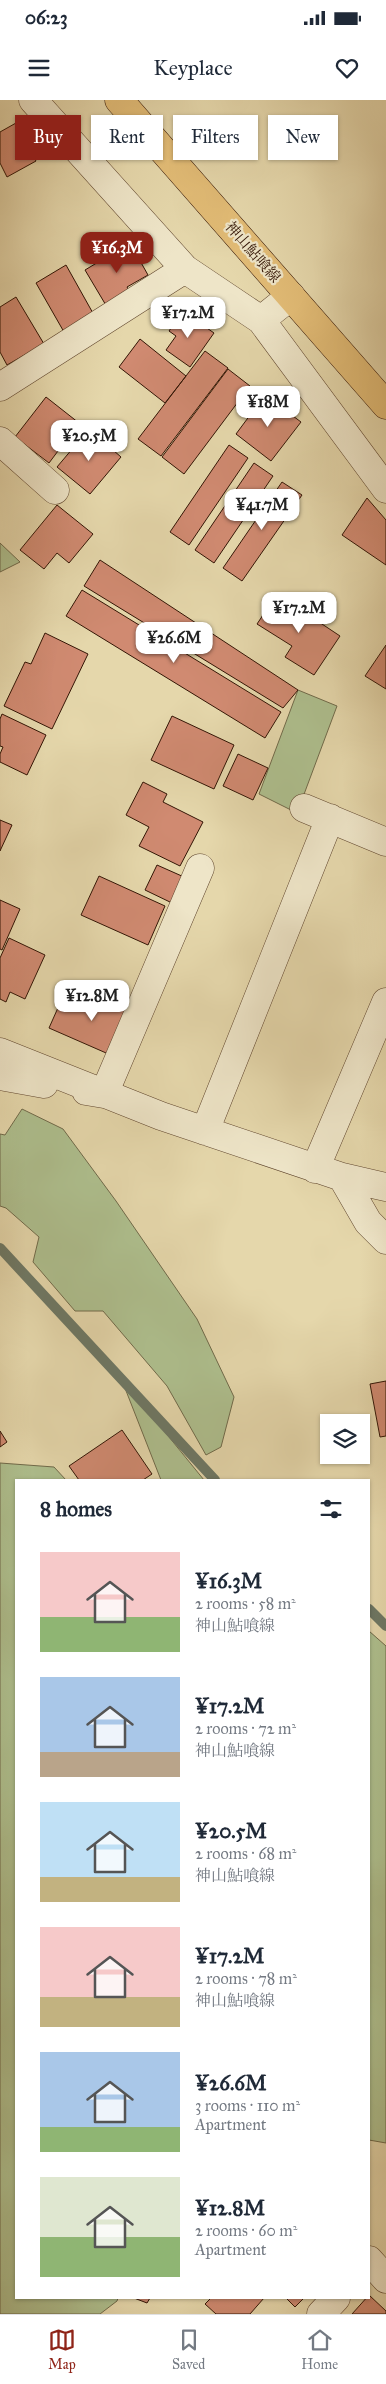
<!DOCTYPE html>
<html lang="en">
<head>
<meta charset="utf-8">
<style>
	:root { --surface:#fff; --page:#f2f2f3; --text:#1f2937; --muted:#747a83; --line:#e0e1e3; --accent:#8f2418 }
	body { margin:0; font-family:"IM FELL Great Primer","Noto Serif JP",serif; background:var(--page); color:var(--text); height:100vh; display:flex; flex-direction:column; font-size:19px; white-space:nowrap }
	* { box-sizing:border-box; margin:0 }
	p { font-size:16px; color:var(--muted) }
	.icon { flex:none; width:28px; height:28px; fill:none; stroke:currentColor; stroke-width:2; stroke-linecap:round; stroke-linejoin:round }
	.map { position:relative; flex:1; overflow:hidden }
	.drawer { position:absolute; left:15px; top:1379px; width:355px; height:820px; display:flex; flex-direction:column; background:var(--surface); border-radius:0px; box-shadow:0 1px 4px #0004 }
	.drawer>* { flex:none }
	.guide { position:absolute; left:15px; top:15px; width:356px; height:45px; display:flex; gap:10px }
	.tools { position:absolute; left:320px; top:1314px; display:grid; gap:10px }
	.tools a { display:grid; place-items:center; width:50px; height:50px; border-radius:0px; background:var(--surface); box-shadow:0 1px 4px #0004; font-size:25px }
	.price { position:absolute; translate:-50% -42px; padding:0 11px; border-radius:10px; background:#fff; color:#222; font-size:16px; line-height:32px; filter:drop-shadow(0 1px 2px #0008) }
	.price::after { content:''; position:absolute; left:50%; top:30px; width:15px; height:11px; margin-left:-8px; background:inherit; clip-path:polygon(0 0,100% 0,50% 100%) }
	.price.active { background:var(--accent); color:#fff }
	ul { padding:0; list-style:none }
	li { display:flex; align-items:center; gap:15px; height:125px; padding:0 25px }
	li span { display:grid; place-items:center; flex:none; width:140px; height:100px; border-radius:0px; color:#555 }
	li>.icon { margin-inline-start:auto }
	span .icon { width:60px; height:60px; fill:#fffc; stroke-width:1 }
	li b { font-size:21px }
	h2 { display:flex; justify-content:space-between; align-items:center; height:60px; padding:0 25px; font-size:21px }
	.pill { padding:0 18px; border-radius:0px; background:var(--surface); box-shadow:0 1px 4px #0004; font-size:18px; line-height:45px }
	.pill.active { background:var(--accent); color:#fff }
	.status { display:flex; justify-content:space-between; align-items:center; height:35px; padding:0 25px; background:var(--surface); direction:ltr }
	.status svg { height:14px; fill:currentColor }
	header { display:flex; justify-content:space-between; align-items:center; height:65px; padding:0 25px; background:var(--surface); font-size:22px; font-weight:600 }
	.tabs { display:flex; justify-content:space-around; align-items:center; height:70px; border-top:1px solid var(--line); background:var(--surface); font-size:14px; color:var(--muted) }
	.tabs a { display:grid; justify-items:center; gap:2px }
	.tabs .active { color:var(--accent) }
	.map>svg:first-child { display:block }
	.green { fill:#aebf8e; stroke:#706a4a }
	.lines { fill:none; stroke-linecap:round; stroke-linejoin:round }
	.stream { stroke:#6e7865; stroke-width:10 }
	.building { fill:#d08a71; stroke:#331505 }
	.minor-casing { stroke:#60462e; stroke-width:29 }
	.major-casing { stroke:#331505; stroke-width:29 }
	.minor { stroke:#eee5c8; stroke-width:28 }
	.major { stroke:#e2bc76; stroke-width:28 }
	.labels { text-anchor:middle; stroke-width:4.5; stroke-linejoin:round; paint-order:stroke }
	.street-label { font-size:15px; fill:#331505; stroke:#eee5c8 }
</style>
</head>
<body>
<div class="status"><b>06:23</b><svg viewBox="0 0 49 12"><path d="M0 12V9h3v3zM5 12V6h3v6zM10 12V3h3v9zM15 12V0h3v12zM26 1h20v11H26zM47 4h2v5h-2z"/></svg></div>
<header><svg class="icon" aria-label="menu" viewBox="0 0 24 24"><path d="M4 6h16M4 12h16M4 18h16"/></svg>Keyplace<svg class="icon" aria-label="heart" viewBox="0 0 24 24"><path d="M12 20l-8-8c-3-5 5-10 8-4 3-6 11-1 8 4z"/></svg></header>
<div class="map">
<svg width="386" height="2214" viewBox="0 0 386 2214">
	<rect width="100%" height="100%" fill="#e5d7ab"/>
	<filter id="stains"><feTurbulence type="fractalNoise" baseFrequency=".004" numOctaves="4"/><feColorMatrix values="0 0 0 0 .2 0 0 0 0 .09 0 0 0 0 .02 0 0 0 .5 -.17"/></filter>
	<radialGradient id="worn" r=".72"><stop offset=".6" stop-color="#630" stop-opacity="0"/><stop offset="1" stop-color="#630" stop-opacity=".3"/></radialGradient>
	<path class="green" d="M0,443L20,462L0,472Z
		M298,590L337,606L297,713L259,694Z
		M22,1009L63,1029L116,1101L197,1219L234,1297L221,1347L206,1355L167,1286L103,1211H75L33,1162L39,1137L6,1108L0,1106V1034L5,1035Z
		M121,1278L204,1380H161Z
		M0,1363L54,1367L66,1380H16V2198H118L117,2201L100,2214H0Z
		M369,1531L386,1546V2043L369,2040Z"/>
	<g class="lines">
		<path class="stream" d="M0,1148L215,1380
			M369,1509L386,1526"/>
	</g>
	<path class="building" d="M16,23L36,61L7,77L0,63V32Z
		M130,143L148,175L127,187L130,192L107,207L85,170Z
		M66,165L94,215L64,232L36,183Z
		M16,197L44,244L7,265L0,252V207Z
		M183,211L214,233L190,267L166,250L176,236L169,231Z
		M140,239L186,276L165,303L119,267Z
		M205,251L228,268L161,356L138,339Z
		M228,269L250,286L184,374L162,357Z
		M265,295L301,322L271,361L236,334Z
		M46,297L79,323L49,363L15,337Z
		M89,329L121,357L90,394L57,367Z
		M229,345L248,358L189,445L170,432Z
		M254,363L273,376L214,463L195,450Z
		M282,382L302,395L242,481L223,468Z
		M367,398L386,420V465L342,435Z
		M57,405L93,434L69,463L57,453L44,469L20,450Z
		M100,460L298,590L283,608L84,486Z
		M82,490L281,612L265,638L66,516Z
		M277,494L340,536L314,575L285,557L292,546L257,524Z
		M45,533L88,554L52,629L4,606L25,562L31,564Z
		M386,545V589L365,576Z
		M2,614L46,635L27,675L0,662V654L3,647L0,646V619Z
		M172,616L234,645L214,689L151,660Z
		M238,654L268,668L253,700L223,686Z
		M143,682L167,694L163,702L203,722L180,766L139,746L149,727L126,715Z
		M0,720L12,725L0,751Z
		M157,765L184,777L172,803L145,790Z
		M99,776L165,806L148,845L81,815Z
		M0,800L20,809L2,850L0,849Z
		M9,838L45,855L25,899L10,892L6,902L0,899V858Z
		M65,892L95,906L100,896L133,912L113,956L49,928Z
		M386,1281V1336L380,1337L370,1284Z
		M122,1330L152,1374L143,1380H79L69,1366Z
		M0,1331L7,1342L0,1347Z
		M369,2195L386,2211V2214H352Z
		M134,2198H150L147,2203Z
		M211,2198H264L250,2214H216L205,2204Z
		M286,2198H304L295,2207Z"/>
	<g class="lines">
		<defs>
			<path id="minor" d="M33,0L185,169
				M261,220L386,389
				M0,287L185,169L261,220L291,196
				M0,341L55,390
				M304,708L386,742
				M0,952L161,1016L342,1077L368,1122L386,1140
				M0,976L44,984
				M86,991L104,994L200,768
				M205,1031L330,718
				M315,1069L386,902
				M342,1077L386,1087
				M369,2160L386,2179
				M321,2214L336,2198"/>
			<path id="major" d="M119,0L386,305"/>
		</defs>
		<use href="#minor" class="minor-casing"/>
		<use href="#major" class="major-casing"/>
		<use href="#minor" class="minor"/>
		<use href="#major" class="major"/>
	</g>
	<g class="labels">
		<g class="street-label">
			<text transform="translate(253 152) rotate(49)" y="5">神山鮎喰線</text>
		</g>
	</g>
	<rect width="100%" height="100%" filter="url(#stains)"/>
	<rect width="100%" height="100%" fill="url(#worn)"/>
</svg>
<div class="tools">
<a><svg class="icon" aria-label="layers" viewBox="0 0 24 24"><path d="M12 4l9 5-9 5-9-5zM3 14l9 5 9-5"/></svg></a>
</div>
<b class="price active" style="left:117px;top:174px">¥16.3M</b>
<b class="price" style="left:188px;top:239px">¥17.2M</b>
<b class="price" style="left:268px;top:328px">¥18M</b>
<b class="price" style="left:89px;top:362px">¥20.5M</b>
<b class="price" style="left:262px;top:431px">¥41.7M</b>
<b class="price" style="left:299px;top:534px">¥17.2M</b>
<b class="price" style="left:174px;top:564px">¥26.6M</b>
<b class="price" style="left:92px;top:922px">¥12.8M</b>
<div class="guide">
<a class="pill active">Buy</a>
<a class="pill">Rent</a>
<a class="pill">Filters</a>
<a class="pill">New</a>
</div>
<section class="drawer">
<h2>8 homes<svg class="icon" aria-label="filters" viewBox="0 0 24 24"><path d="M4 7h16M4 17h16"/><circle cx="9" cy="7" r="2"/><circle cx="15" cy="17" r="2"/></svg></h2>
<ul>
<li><span style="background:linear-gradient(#f6c9c9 65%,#8fb573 0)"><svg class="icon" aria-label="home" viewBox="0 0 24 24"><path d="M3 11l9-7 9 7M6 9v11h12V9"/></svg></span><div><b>¥16.3M</b><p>2 rooms · 58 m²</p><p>神山鮎喰線</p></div></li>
<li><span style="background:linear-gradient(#a9c7e8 75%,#b9a48a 0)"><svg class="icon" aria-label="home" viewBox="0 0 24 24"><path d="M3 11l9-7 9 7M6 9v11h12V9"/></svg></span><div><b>¥17.2M</b><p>2 rooms · 72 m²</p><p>神山鮎喰線</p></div></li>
<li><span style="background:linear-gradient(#bfe0f5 75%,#c2b280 0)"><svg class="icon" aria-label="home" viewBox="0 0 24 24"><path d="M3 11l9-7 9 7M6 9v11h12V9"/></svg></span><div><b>¥20.5M</b><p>2 rooms · 68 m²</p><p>神山鮎喰線</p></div></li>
<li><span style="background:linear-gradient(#f6c9c9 70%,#c2b280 0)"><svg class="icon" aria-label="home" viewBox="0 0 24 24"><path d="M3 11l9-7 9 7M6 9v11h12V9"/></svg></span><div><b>¥17.2M</b><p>2 rooms · 78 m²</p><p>神山鮎喰線</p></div></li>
<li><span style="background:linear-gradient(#a9c7e8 75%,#8fb573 0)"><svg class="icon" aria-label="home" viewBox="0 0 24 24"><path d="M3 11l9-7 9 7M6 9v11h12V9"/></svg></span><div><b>¥26.6M</b><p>3 rooms · 110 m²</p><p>Apartment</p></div></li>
<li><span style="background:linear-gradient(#dfe7d0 60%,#8fb573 0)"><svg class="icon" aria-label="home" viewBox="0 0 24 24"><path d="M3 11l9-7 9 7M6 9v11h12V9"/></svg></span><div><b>¥12.8M</b><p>2 rooms · 60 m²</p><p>Apartment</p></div></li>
</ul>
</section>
</div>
<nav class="tabs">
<a class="active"><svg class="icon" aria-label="map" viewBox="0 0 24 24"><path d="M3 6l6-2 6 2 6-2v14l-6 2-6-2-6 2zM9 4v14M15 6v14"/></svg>Map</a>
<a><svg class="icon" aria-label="saved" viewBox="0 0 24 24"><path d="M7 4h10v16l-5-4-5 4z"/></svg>Saved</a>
<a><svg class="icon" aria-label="home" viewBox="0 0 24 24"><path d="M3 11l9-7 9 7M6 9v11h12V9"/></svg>Home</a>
</nav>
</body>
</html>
